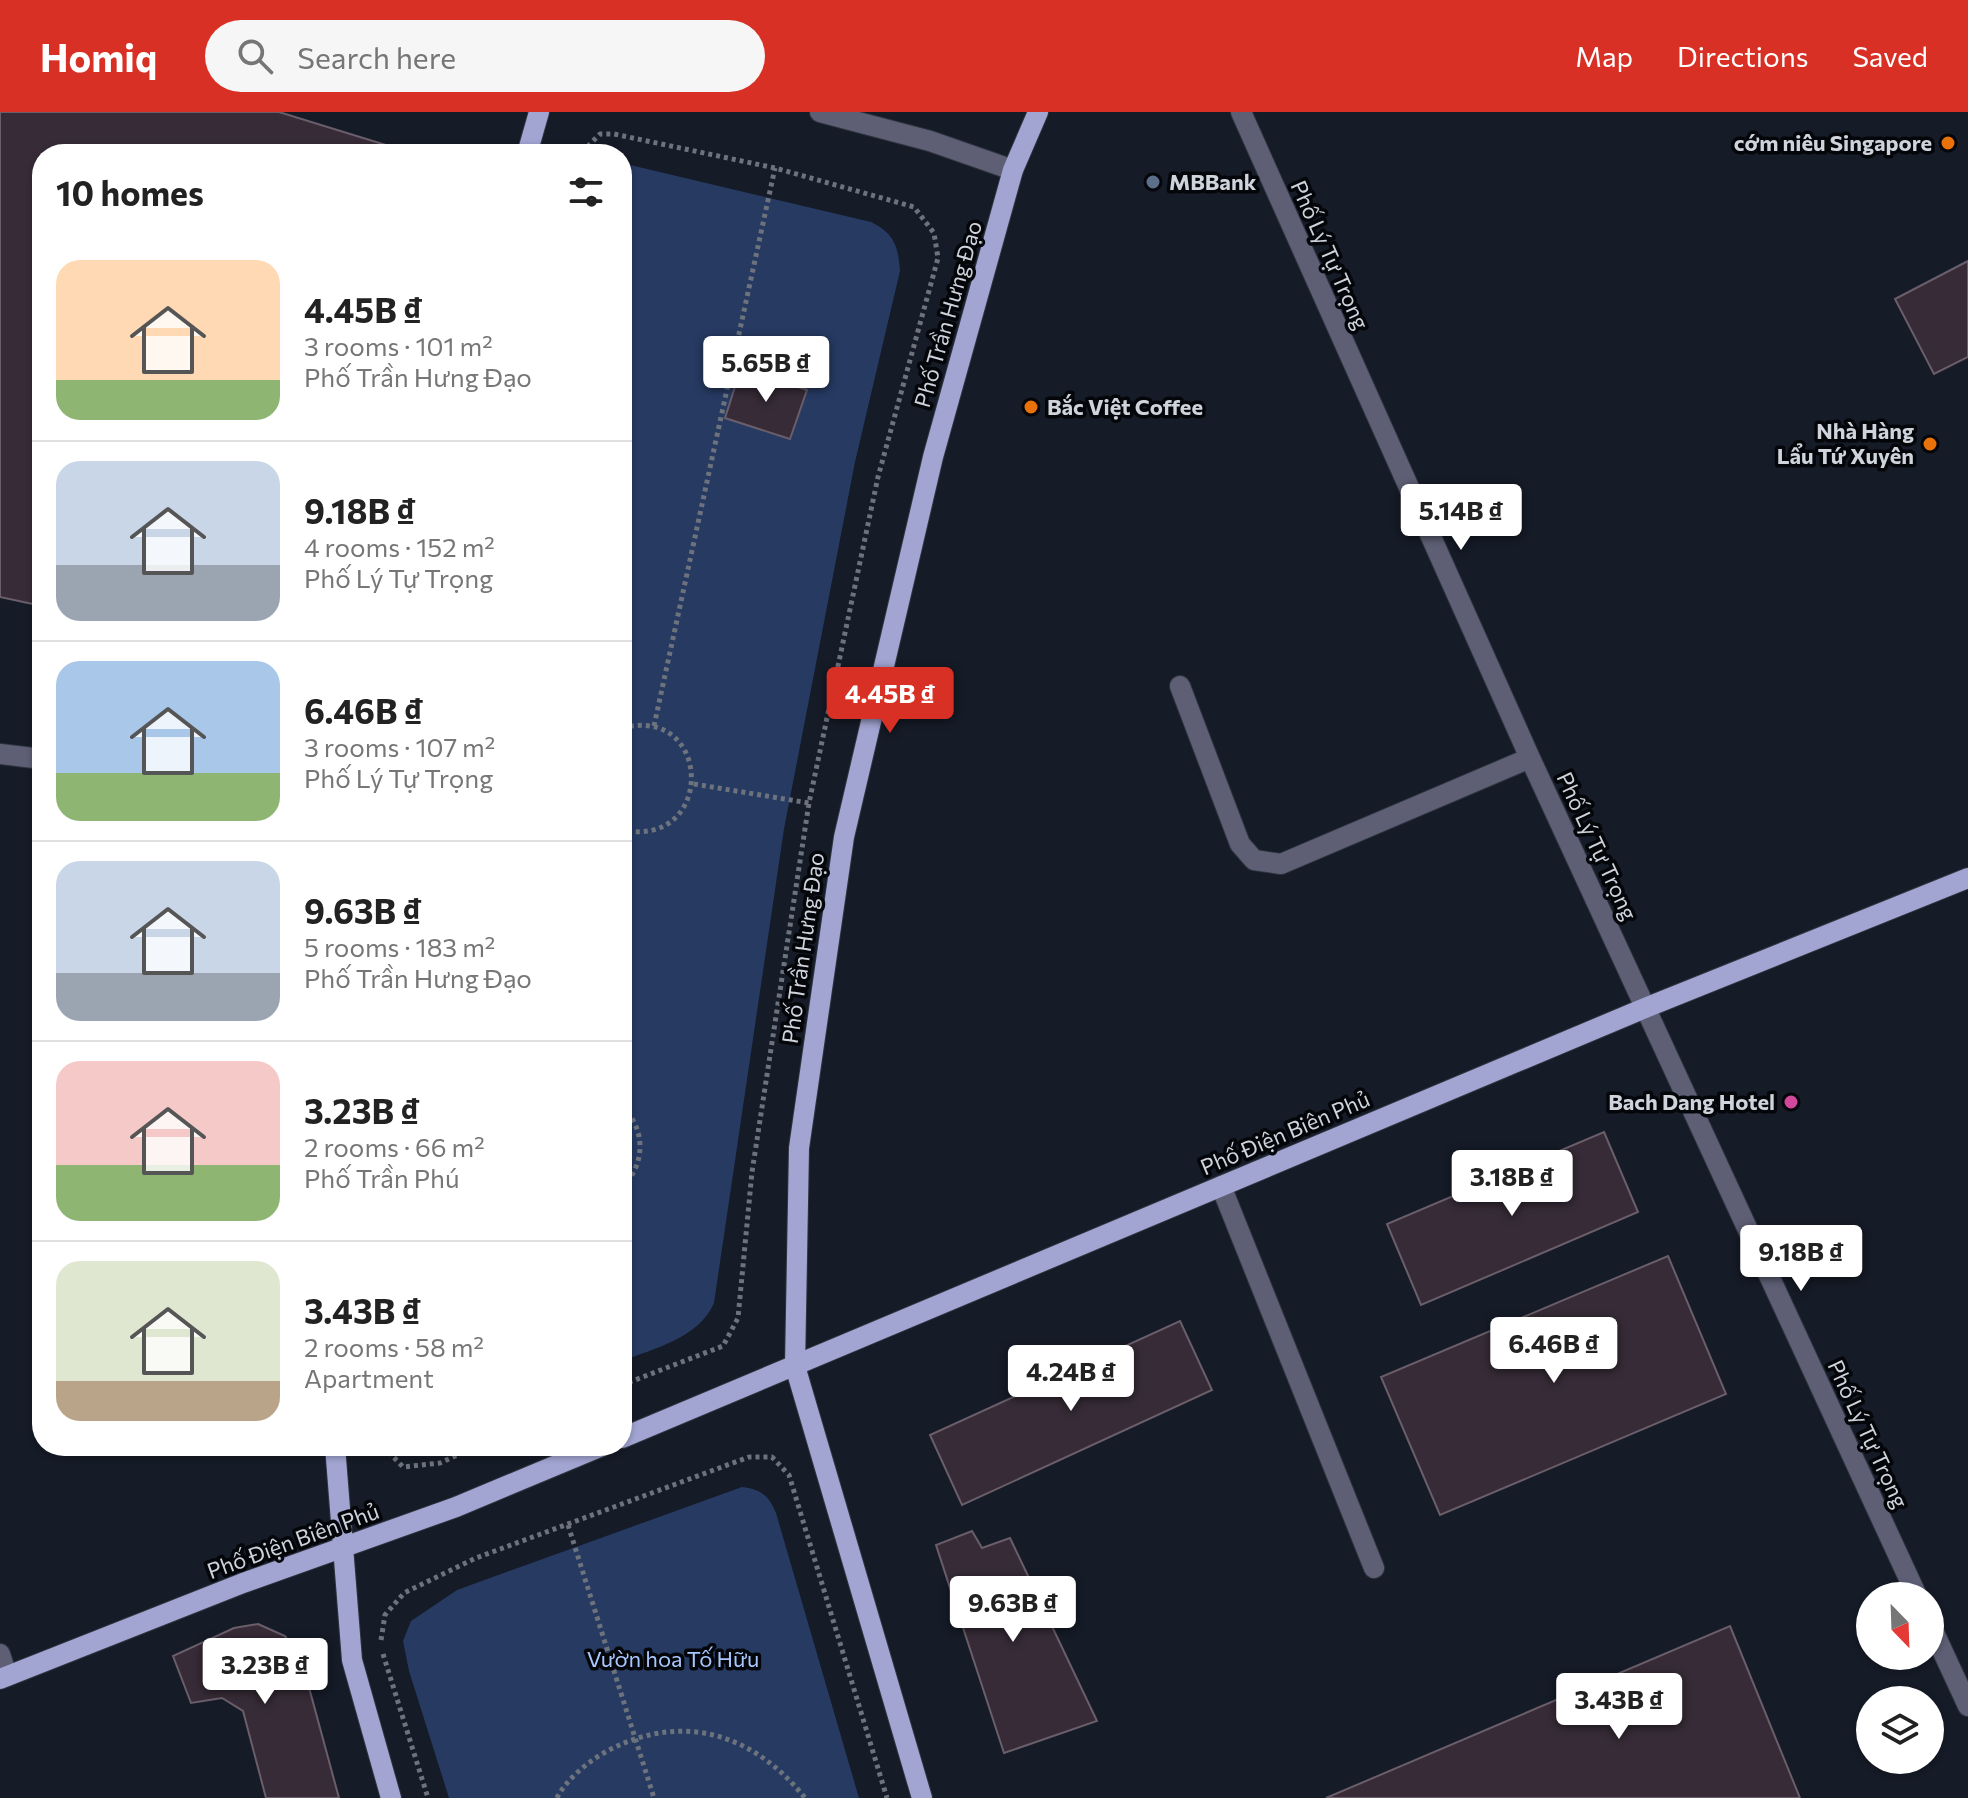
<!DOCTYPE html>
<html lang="en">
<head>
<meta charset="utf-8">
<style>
	:root { --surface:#fff; --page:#f6f6f6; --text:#222; --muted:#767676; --line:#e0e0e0; --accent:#d93025 }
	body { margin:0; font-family:Commissioner,sans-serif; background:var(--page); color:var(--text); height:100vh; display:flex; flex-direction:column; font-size:30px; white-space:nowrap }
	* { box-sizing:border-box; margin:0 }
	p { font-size:26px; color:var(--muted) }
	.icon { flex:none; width:44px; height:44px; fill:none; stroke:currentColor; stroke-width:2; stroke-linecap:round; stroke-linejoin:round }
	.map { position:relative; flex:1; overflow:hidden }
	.drawer { position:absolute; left:32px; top:32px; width:600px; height:1312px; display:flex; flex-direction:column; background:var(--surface); border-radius:32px; box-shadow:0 2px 6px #0004 }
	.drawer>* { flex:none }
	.needle { width:52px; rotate:157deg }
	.tools { position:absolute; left:1856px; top:1470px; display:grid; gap:16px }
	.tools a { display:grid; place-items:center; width:88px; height:88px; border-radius:50%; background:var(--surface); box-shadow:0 2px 6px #0004; font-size:40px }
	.price { position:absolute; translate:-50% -68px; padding:0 18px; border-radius:8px; background:#fff; color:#222; font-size:26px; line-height:52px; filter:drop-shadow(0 2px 4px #0008) }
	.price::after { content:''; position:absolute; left:50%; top:48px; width:24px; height:18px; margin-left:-12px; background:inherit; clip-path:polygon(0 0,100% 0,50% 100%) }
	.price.current { background:var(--accent); color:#fff }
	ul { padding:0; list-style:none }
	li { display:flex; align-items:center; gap:24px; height:200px; padding:0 24px }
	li+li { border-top:2px solid var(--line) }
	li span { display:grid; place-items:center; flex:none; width:224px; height:160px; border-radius:24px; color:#555 }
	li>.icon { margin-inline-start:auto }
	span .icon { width:96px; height:96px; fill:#fffc; stroke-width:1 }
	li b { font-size:34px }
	h2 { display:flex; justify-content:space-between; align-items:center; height:96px; padding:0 24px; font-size:34px }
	header { display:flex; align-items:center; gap:48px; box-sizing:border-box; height:112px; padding:0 40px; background:var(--accent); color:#fff }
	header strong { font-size:38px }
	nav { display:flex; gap:44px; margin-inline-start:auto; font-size:28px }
	.search { width:560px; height:72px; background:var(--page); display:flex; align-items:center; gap:20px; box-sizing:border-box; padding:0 28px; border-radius:44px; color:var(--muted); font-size:30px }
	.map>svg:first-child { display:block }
	.green { fill:#263a62 }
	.building { fill:#362b36; stroke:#6a5e6a; stroke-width:2 }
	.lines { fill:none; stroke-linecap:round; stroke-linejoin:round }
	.minor-casing { stroke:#2f3540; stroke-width:22 }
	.major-casing { stroke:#2f3540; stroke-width:22 }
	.path { stroke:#6d737d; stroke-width:5; stroke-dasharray:4 4; stroke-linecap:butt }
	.minor { stroke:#5e5f75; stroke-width:20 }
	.major { stroke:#a2a5d2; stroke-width:20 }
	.food-dot { fill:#e8710a; stroke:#04060a; stroke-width:3 }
	.service-dot { fill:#5c6f8a; stroke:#04060a; stroke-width:3 }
	.hotel-dot { fill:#d1479c; stroke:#04060a; stroke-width:3 }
	.labels { text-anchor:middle; stroke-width:7; stroke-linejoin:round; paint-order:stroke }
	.poi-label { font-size:22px; font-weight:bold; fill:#cfd4dc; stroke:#04060a; text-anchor:end }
	.street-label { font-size:22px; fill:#cfd4dc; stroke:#04060a }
	.park-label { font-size:22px; fill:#a9c7ff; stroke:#04060a }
</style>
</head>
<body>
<header>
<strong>Homiq</strong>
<div class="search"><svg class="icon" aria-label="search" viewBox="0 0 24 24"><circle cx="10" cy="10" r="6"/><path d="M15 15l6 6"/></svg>Search here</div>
<nav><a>Map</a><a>Directions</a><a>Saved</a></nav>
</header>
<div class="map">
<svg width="1968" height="1686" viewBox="0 0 1968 1686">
	<rect width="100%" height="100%" fill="#151b27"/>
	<path class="green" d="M626,52L871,110C895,122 898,134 900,159L855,350L784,717L714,1191C699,1226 655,1236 622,1249V53Z
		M742,1375C761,1377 769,1384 776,1401L859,1686H449L409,1559L403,1529L411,1509L457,1478Z"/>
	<path class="building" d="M0,0H279L415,42H42V494L0,485Z
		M1968,149V245L1934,262L1895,187Z
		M741,256L807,278L790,327L725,306Z
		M1604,1020L1638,1100L1421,1193L1387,1112Z
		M1668,1144L1726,1282L1440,1403L1381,1265Z
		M1180,1209L1212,1278L962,1393L930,1323Z
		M972,1419L982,1436L1010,1426L1097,1609L1004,1641L936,1433Z
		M258,1512L285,1524L301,1546L339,1686H266L243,1599L222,1586L191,1591L173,1544L234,1516Z
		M1730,1514L1800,1686H1326Z"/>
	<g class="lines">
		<defs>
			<path id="minor" d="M820,0L930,29L1013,58
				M1241,0L1530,646L1917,1484
				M1180,574L1240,732L1254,748L1281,752L1530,646
				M0,642L42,647
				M1221,1074L1374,1456
				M1930,1512L1968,1594
				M0,1542L7,1564"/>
			<path id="major" d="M527,42L539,0
				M622,1326L1645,896L1968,766
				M335,1334L352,1548L391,1686
				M0,1567L243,1471L456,1395L602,1334
				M922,1686L795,1254L799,1036L844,725L933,345L1013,58L1038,0"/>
		</defs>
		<use href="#minor" class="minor-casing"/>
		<use href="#major" class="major-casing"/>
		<path class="path" d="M585,42L587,35L600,22H614L775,56L914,95L934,121L938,146L878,365L809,691L752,1060L738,1206L723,1234L622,1273
			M654,614L775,56
			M622,616C713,592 716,737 622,718
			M694,672L809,691
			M622,994C646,1018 646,1051 622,1076
			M383,1334L403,1355L440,1351L477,1334
			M568,1413L654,1686
			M381,1528L385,1503L404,1481L476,1446L749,1345H772L789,1363L887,1686
			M383,1542L428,1686
			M557,1686C567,1666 591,1647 611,1637C685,1600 755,1623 805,1686"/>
		<use href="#minor" class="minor"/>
		<use href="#major" class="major"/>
	</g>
	<g class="food-dot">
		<circle cx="1948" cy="31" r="8"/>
		<circle cx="1031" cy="295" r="8"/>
		<circle cx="1930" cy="332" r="8"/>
	</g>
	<circle class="service-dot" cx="1153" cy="70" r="8"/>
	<circle class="hotel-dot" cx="1791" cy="990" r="8"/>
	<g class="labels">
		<g class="poi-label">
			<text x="1932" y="39">cớm niêu Singapore</text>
			<text x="1169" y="78" text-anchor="start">MBBank</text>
			<text x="1047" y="303" text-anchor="start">Bắc Việt Coffee</text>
			<text x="1914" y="327">Nhà Hàng<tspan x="1914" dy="25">Lẩu Tứ Xuyên</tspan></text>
			<text x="1775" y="998">Bach Dang Hotel</text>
		</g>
		<g class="street-label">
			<text transform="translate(1330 143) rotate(66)" y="8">Phố Lý Tự Trọng</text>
			<text transform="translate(948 202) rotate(-74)" y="8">Phố Trần Hưng Đạo</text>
			<text transform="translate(1597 734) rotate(65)" y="8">Phố Lý Tự Trọng</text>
			<text transform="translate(803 836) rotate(-82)" y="8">Phố Trần Hưng Đạo</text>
			<text transform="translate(1285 1021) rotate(-23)" y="8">Phố Điện Biên Phủ</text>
			<text transform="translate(1868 1322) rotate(65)" y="8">Phố Lý Tự Trọng</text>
			<text transform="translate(293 1429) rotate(-20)" y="8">Phố Điện Biên Phủ</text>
		</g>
		<g class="park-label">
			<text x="673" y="1555">Vườn hoa Tố Hữu</text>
		</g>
	</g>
</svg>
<div class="tools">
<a><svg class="needle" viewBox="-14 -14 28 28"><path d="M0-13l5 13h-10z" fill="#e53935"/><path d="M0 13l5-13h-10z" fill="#767676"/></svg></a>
<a><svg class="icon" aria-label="layers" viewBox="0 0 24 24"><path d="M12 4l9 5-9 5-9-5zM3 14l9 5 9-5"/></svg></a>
</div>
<b class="price" style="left:766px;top:292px">5.65B ₫</b>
<b class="price" style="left:1461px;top:440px">5.14B ₫</b>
<b class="price current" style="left:890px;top:623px">4.45B ₫</b>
<b class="price" style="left:1512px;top:1106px">3.18B ₫</b>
<b class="price" style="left:1801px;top:1181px">9.18B ₫</b>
<b class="price" style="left:1554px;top:1273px">6.46B ₫</b>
<b class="price" style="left:1071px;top:1301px">4.24B ₫</b>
<b class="price" style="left:1013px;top:1532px">9.63B ₫</b>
<b class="price" style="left:265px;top:1594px">3.23B ₫</b>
<b class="price" style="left:1619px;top:1629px">3.43B ₫</b>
<section class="drawer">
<h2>10 homes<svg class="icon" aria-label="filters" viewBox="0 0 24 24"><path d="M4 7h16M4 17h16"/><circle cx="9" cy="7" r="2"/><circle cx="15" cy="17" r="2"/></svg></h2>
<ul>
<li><span style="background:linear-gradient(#ffd9b3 75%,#8fb573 0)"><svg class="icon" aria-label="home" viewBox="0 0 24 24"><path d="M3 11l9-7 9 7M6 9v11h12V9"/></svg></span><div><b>4.45B ₫</b><p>3 rooms · 101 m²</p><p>Phố Trần Hưng Đạo</p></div></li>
<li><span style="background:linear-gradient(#c9d6e8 65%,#9aa5b1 0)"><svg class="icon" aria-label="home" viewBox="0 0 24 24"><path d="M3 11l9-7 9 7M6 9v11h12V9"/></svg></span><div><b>9.18B ₫</b><p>4 rooms · 152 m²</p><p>Phố Lý Tự Trọng</p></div></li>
<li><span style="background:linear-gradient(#a9c7e8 70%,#8fb573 0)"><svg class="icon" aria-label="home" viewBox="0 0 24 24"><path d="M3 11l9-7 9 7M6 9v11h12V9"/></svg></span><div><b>6.46B ₫</b><p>3 rooms · 107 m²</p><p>Phố Lý Tự Trọng</p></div></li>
<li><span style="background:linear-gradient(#c9d6e8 70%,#9aa5b1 0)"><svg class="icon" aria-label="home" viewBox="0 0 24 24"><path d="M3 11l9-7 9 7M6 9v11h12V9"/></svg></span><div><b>9.63B ₫</b><p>5 rooms · 183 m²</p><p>Phố Trần Hưng Đạo</p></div></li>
<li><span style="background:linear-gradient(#f6c9c9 65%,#8fb573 0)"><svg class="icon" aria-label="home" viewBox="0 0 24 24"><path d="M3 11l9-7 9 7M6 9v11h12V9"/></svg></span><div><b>3.23B ₫</b><p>2 rooms · 66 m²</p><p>Phố Trần Phú</p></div></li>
<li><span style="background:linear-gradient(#dfe7d0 75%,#b9a48a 0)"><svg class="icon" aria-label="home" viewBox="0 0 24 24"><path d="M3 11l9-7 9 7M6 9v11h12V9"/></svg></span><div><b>3.43B ₫</b><p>2 rooms · 58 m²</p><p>Apartment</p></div></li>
</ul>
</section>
</div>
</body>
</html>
